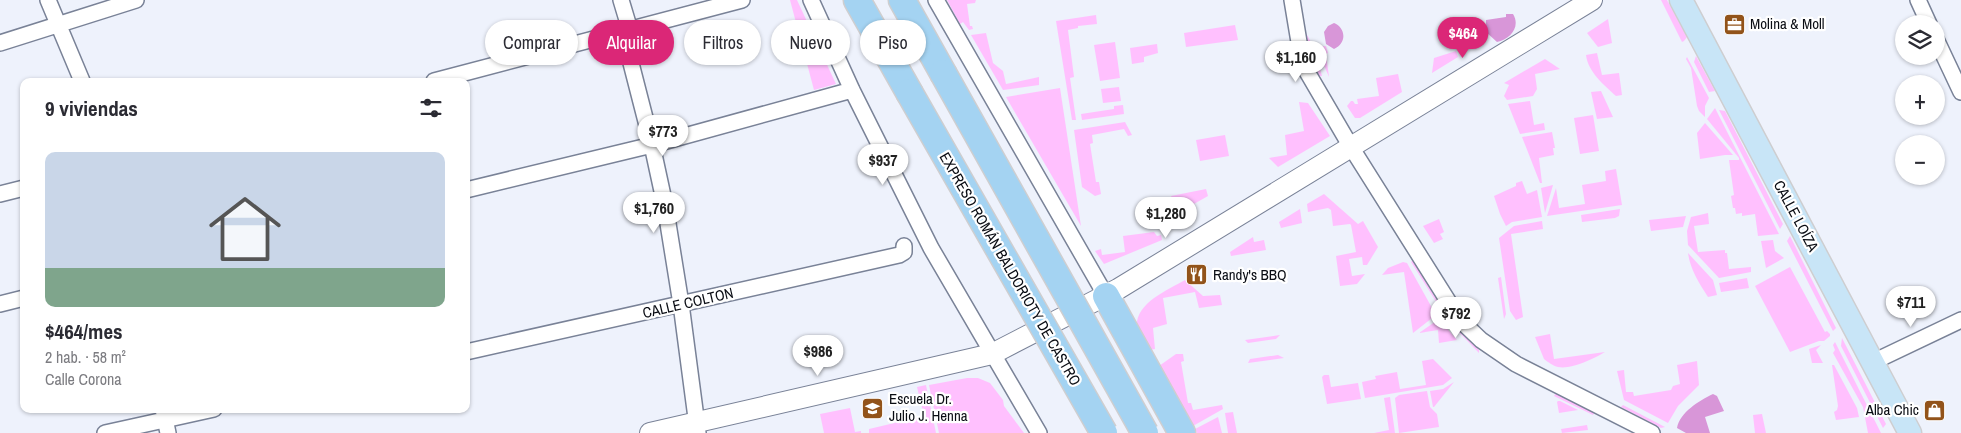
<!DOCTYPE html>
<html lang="es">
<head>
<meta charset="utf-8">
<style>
	:root { --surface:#fff; --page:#f2f2f3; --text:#2b2b33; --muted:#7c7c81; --line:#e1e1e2; --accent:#db2777 }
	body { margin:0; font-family:"Archivo Narrow",sans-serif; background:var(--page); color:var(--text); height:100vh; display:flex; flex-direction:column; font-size:19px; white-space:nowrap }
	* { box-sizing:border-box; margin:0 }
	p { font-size:16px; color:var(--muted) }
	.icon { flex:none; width:28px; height:28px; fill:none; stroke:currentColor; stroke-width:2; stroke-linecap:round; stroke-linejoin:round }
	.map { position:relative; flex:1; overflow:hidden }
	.sheet { position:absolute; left:20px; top:78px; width:450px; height:335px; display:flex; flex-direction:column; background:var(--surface); border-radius:10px; box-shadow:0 1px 4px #0004 }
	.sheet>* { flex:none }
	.guide { position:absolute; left:485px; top:20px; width:475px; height:45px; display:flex; gap:10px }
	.tools { position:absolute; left:1895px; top:15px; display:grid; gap:10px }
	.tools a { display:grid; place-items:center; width:50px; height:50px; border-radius:50%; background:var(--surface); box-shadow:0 1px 4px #0004; font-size:25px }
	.price { position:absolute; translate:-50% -42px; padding:0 11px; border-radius:18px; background:#fff; color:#222; font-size:16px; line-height:32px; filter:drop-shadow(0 1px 2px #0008) }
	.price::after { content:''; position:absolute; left:50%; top:30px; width:15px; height:11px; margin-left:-8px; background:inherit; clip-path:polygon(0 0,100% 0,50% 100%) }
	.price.active { background:var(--accent); color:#fff }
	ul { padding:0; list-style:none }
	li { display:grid; align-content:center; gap:10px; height:265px; padding:0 25px }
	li+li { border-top:1px solid var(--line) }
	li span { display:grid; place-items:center; height:155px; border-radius:10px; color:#555 }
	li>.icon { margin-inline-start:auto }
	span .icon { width:90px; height:90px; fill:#fffc; stroke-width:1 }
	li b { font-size:21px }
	h2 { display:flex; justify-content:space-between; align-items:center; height:60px; padding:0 25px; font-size:21px }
	.chip { padding:0 18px; border-radius:22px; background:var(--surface); box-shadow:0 1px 4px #0004; font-size:18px; line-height:45px }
	.chip.active { background:var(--accent); color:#fff }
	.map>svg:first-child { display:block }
	.green { fill:#ffc0fe }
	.forest { fill:#d896d8 }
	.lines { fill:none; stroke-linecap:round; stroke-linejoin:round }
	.street-casing { stroke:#798297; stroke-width:18 }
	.secondary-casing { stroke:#798297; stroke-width:22 }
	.primary-casing { stroke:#ceced0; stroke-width:25 }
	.highway-casing { stroke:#ceced0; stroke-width:29 }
	.street { stroke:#fff; stroke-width:15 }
	.secondary { stroke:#fff; stroke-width:20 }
	.primary { stroke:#c8e5f7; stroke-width:22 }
	.highway { stroke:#a4d3f2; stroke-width:26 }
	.highway-bridge-casing { stroke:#ceced0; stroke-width:29; stroke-linecap:butt }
	.highway-bridge { stroke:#a4d3f2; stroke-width:26 }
	.labels { text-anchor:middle; stroke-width:4.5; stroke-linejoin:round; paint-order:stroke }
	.poi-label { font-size:15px; fill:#090c13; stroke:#fff; text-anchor:start }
	.street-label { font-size:15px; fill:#090c13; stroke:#fff }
</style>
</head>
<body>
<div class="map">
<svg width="1961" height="433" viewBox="0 0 1961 433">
	<rect width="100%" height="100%" fill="#eef2fc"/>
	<path class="green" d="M790,0H797L836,84L814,90Z
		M947,0H976L975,3L967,4L970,26H972L973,29L969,30L963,22L960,24Z
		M1661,0H1667L1687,37L1684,41L1682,42Z
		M1096,15L1097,24L1078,26V28L1068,30L1074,77L1070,78L1076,120H1072L1056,21Z
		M1608,19L1612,43L1598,47L1587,33Z
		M1235,25L1238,40L1186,47L1184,33Z
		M1305,31L1314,48L1322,76H1319L1310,52Z
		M986,33L993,63L1003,71L1006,84L1039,77V85L1003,90L971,35Z
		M1115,42L1120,78L1100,81L1094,45Z
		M1157,44L1158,53L1144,57V62L1132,64L1130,48Z
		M1326,46L1328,53L1326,54L1329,77L1316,47Z
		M1456,51L1458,57L1432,73L1434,58Z
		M1597,53L1602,75L1619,73L1622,95L1616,96C1604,85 1588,72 1586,55Z
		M1696,56L1715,91L1709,92L1694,62Z
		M1687,57L1709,98L1705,106V117L1699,111L1697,106L1691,68L1686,59Z
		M1545,59L1560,69L1535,74L1537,89L1533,96L1507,100L1504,96L1509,85L1504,83Z
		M1398,74L1402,92L1360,118H1355L1347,106L1351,101H1353L1355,104H1358L1357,99L1379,96L1376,78Z
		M1119,87L1121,101L1103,103L1101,89Z
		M1060,88L1081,226L1006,97Z
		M1601,91L1613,117L1597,119L1591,92Z
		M1530,101L1534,125L1544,123L1545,130L1520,134L1508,104Z
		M1299,102L1308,103L1330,136L1278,167L1269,158L1287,155L1285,135L1304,131Z
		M1123,105L1124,114L1082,120L1081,114L1114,109V106Z
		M1715,108L1779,234L1758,236L1755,214L1742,216V213L1736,214L1735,208H1733L1731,196L1734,195L1729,160H1739V158L1707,119Z
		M1719,110L1725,111L1783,224L1780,229Z
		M1593,115L1599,151L1580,154L1574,118Z
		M1125,122L1132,135L1128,136L1124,129L1092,135L1093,143L1090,144L1096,182H1099L1101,194L1095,196L1082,187L1074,130Z
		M1705,123L1733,155H1725L1700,159L1697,133Z
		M1552,132L1555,148H1553L1554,155L1539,158L1542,183H1540L1522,137Z
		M1225,135L1229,156L1200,161L1196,140Z
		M1616,169L1622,205L1547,216L1556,188L1559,208L1585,204L1582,185L1606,181L1605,171Z
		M1522,181L1527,194L1537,190L1542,217L1512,222L1506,226L1500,214L1494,196L1516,186V183Z
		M1553,185L1545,213L1541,188Z
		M1206,189L1208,196L1178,213L1171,196Z
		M1324,194L1358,224L1363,221L1378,247L1367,265H1363L1362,257L1349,259L1352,276L1365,274L1357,284L1340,286L1336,256L1356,252L1351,225L1350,224L1333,226L1331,210L1328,208L1308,212L1307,204Z
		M1300,209L1302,223L1281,228L1279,222Z
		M1620,209L1619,216L1615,218L1582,222L1581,215Z
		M1708,213L1709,224L1694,226L1698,252L1725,250V253H1727L1729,269L1751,267V272L1719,278L1688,245L1687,231L1691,217Z
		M1686,216L1683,227L1651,231L1649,220Z
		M1439,219L1444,232L1440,234L1443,239L1434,243L1423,226Z
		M1542,221L1543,229L1511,234L1523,317L1516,320L1510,311L1499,238L1514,226Z
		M1154,232L1157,236L1161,235L1162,240L1104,264L1095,251L1101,249L1102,255L1125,252L1123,236Z
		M1790,236L1836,328L1833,331L1787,241Z
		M1253,237L1254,242L1264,240L1266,250L1231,256L1230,252Z
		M1773,240L1775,251L1784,258L1766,268L1761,241Z
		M1688,253L1713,280L1717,295L1708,297C1699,283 1690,269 1688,253Z
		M1413,260C1432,293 1450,325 1479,350V353L1449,322L1411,262Z
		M1403,262L1407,263L1436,315L1413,333L1404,272L1382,275L1388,268Z
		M1790,267L1825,332L1827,331L1830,334V336L1824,341H1819L1790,352L1755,286Z
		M1501,277L1506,314L1504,319L1498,278Z
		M1747,278L1749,288L1721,292L1719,283Z
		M1185,280L1203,296L1220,295L1222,305L1199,308L1195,292L1163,298L1167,324L1153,328L1155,349L1149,350C1146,345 1138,336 1137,330C1133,304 1166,291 1185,280Z
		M1439,319L1457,340L1439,343L1438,330L1419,333Z
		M1550,334L1554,359L1605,352C1595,358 1571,370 1558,367C1553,366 1548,362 1544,359L1535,337Z
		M1280,335L1276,339L1248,343L1245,340Z
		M1842,338L1886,424L1883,428L1841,346Z
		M1835,342L1881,433H1868L1863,407L1833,353L1835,350L1833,345Z
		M1821,345L1816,350L1823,363H1812L1809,349Z
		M1176,354H1183L1184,361L1181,362L1188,403H1191L1193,410L1222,405L1223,409L1193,426L1159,366Z
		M1278,355L1284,358L1248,363L1250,359Z
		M1433,359L1452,378L1443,385L1365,398L1362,382L1376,379L1375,376L1397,372L1400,389L1426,385L1422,361Z
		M1697,361L1699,385L1678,406L1668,423L1624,400L1617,371L1624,370L1626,392H1633L1634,396L1671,390L1673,386L1680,384L1677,365Z
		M1832,365H1834L1857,408L1859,417L1836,420L1834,412L1837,410L1838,406Z
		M1324,375H1329L1331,387L1358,383L1361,399L1327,404L1322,377Z
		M967,378H978L990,383L1003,400L1004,406L1024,433H939L929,385Z
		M1454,382L1434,407H1433L1430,391L1443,389Z
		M926,385L936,433H869V429L924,416L917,387Z
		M1427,391L1430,407L1437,414L1439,427L1399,433L1395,398L1399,395Z
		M1556,393L1594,413L1593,415L1554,396Z
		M1390,397L1395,433H1374L1389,430L1384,398Z
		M1558,401H1560L1578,410L1559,413L1557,402Z
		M1623,405L1665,427L1661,428L1621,407Z
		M850,408L855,432L861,431V433H824L820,414Z
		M1233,412L1237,433H1228L1225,413Z
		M1762,414L1766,433H1755L1753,415Z
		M1218,417L1222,433H1197L1195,429Z
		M1587,425L1588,430L1562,433L1561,429Z"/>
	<path class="forest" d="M1506,14H1513C1521,27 1510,39 1497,42L1486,32V20L1506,17Z
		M1334,23C1346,28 1347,43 1334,49L1326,44L1324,32L1328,26Z
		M1713,394L1717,396L1724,411L1705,417L1710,433H1686L1677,428C1680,412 1699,401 1713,394Z"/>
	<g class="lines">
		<defs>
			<path id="street" d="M48,0L82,81
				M621,0L630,30
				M811,0L852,90L931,248L1039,433
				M936,0L1106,296
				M1292,0L1300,48L1306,70L1351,147L1460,320L1481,340L1516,364L1652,433
				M1918,0L1929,24
				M623,32L652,145L665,205L681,304L698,433
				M1936,39L1961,92
				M0,43L136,0
				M434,81L742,0
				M466,190L652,145L852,90
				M0,194L24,188
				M0,304L24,298
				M466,352L899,255L904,252V246
				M1873,362L1961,320
				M163,409L168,433
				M105,433L214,409"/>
			<path id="secondary" d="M650,433L992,354L1118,289L1592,0"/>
			<path id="primary" d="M1681,0L1910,433"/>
			<path id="highway" d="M857,0L909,92
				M902,0L943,73
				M1106,296L1182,433"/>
		</defs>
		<use href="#street" class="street-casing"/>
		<use href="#secondary" class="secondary-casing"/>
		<use href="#primary" class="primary-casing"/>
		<use href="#highway" class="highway-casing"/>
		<use href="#street" class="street"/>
		<use href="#secondary" class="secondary"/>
		<use href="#primary" class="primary"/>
		<use href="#highway" class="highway"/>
		<defs>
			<path id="highway-bridge" d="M943,73L1145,433
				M909,92L1104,433"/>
		</defs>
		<use href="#highway-bridge" class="highway-bridge-casing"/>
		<use href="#highway-bridge" class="highway-bridge"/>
	</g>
	<defs>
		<symbol id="office-square" viewBox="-11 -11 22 22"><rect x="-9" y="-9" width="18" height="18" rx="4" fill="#92531a" stroke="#fff"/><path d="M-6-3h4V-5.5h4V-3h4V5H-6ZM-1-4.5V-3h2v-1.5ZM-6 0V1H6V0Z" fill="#fff"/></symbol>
		<symbol id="restaurant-square" viewBox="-11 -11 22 22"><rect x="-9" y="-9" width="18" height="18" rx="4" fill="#92531a" stroke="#fff"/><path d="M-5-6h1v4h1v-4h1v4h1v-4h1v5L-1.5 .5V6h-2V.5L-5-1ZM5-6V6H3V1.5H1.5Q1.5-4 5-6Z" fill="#fff"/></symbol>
		<symbol id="school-square" viewBox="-11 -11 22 22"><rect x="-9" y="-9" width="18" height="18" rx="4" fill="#92531a" stroke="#fff"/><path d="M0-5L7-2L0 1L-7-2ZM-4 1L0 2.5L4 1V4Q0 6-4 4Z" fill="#fff"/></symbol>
		<symbol id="shop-square" viewBox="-11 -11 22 22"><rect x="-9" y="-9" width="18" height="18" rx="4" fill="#92531a" stroke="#fff"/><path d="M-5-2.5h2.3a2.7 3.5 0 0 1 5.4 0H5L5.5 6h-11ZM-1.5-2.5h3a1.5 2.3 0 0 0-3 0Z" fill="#fff"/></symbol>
	</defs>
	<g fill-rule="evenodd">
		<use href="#office-square" x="1722" y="12" width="25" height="25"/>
		<use href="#restaurant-square" x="1184" y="262" width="25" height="25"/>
		<use href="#school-square" x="860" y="396" width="25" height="25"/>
		<use href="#shop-square" x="1922" y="398" width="25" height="25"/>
	</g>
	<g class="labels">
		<g class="poi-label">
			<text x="1750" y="29">Molina &amp; Moll</text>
			<text x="1213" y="280">Randy's BBQ</text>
			<text x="889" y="404">Escuela Dr.<tspan x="889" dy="17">Julio J. Henna</tspan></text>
			<text x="1919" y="415" text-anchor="end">Alba Chic</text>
		</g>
		<g class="street-label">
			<text transform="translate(1796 216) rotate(62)" y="5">CALLE LOÍZA</text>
			<text transform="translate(1010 269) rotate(60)" y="5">EXPRESO ROMÁN BALDORIOTY DE CASTRO</text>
			<text transform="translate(688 303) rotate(-13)" y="5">CALLE COLTON</text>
		</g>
	</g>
</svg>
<div class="tools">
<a><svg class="icon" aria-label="layers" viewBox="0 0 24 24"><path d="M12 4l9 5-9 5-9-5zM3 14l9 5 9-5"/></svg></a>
<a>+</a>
<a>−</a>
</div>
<b class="price active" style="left:1463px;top:59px">$464</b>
<b class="price" style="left:1296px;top:83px">$1,160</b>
<b class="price" style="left:663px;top:157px">$773</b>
<b class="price" style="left:883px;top:186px">$937</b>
<b class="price" style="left:654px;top:234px">$1,760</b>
<b class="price" style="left:1166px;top:239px">$1,280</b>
<b class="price" style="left:1911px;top:328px">$711</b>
<b class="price" style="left:1456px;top:339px">$792</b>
<b class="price" style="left:818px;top:377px">$986</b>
<div class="guide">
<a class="chip">Comprar</a>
<a class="chip active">Alquilar</a>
<a class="chip">Filtros</a>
<a class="chip">Nuevo</a>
<a class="chip">Piso</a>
</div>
<section class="sheet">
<h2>9 viviendas<svg class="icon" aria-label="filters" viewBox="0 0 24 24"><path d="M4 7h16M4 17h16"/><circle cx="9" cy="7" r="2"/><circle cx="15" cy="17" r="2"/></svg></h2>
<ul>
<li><span style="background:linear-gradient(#c9d6e8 75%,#7fa58c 0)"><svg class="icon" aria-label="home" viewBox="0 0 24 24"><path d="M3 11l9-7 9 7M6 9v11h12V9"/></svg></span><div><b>$464/mes</b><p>2 hab. · 58 m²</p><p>Calle Corona</p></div></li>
</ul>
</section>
</div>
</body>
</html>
